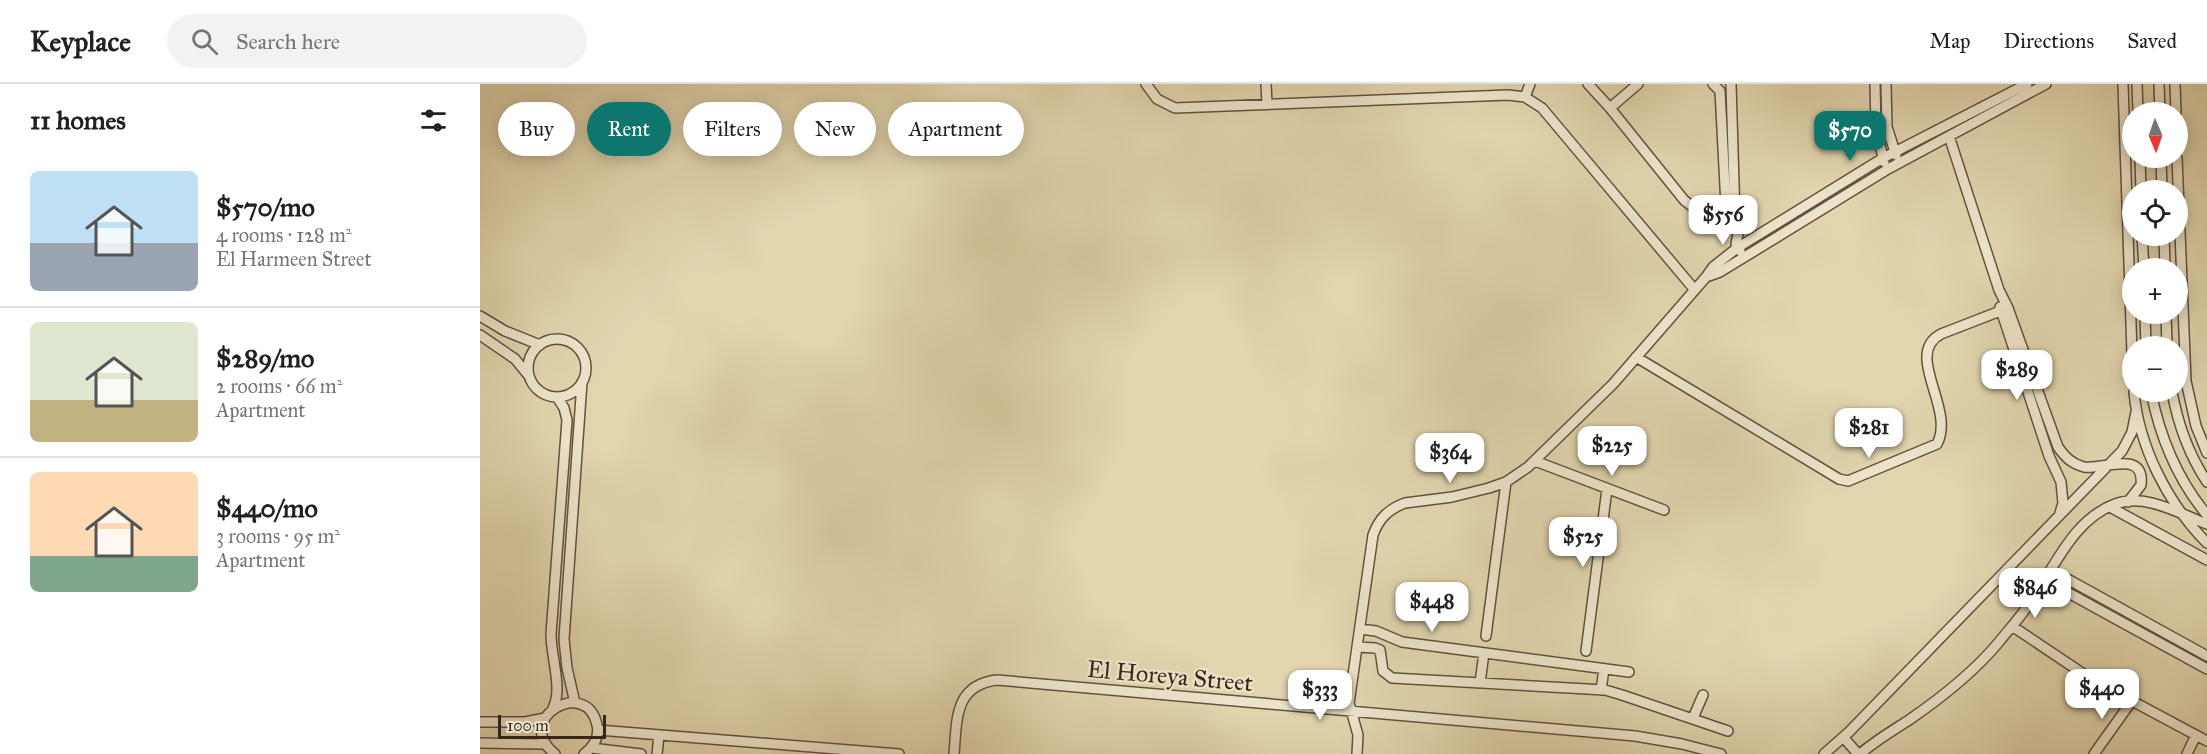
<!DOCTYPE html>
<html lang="en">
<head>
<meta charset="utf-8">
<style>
	:root { --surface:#fff; --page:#f2f2f2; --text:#202124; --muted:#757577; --line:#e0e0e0; --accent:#0f766e }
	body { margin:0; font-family:"IM FELL Great Primer",serif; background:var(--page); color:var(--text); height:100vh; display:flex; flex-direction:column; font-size:22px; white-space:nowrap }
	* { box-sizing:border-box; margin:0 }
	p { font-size:20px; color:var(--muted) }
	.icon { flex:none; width:33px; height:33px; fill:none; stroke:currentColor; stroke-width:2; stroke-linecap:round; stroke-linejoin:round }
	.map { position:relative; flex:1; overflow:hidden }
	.panel { display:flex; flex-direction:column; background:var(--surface); width:480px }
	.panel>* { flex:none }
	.top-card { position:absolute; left:18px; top:18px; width:570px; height:54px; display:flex; gap:12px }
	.needle { width:39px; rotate:178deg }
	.controls { position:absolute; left:1642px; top:18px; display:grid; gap:12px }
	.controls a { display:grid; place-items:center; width:66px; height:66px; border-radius:50%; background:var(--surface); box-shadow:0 3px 15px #0003; font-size:30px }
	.scale { position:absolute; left:18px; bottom:15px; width:108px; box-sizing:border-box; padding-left:6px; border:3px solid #3a251a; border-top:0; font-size:16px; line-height:21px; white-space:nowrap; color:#3a251a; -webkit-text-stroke:4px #ece4ca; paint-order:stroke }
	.price { position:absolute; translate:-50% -51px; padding:0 14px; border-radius:12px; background:#fff; color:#222; font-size:20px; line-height:39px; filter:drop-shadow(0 2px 3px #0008) }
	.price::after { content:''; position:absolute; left:50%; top:36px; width:18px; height:14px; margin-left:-9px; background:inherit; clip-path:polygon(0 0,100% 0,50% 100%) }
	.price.on { background:var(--accent); color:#fff }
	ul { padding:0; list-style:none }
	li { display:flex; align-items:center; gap:18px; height:150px; padding:0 30px }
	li+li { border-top:2px solid var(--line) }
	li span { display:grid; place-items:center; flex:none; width:168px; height:120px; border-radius:9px; color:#555 }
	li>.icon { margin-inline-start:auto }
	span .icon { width:72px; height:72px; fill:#fffc; stroke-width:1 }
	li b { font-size:26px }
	h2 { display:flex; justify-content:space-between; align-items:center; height:72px; padding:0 30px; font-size:26px }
	.pill { padding:0 21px; border-radius:27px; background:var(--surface); box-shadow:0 3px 15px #0003; font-size:21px; line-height:54px }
	.pill.on { background:var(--accent); color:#fff }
	header { display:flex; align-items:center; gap:36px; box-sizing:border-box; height:84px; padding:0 30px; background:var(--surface); border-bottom:2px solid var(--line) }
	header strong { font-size:28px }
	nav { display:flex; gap:33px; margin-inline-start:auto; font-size:21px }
	.search { width:420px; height:54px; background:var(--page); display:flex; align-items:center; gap:15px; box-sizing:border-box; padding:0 21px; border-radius:33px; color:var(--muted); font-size:22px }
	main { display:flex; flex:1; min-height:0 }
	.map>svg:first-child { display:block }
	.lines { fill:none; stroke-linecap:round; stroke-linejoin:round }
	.minor-casing { stroke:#64513f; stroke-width:12 }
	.minor { stroke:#ece4ca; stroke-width:9 }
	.labels { text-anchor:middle; stroke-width:4.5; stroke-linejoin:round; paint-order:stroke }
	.street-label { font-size:24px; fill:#3a251a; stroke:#ece4ca }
</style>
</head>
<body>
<header>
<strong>Keyplace</strong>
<div class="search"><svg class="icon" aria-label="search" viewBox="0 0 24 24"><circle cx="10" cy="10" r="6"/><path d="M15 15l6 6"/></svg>Search here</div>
<nav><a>Map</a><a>Directions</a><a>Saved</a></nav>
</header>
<main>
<section class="panel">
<h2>11 homes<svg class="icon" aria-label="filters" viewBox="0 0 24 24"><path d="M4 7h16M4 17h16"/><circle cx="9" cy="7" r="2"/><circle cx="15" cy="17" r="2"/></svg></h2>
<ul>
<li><span style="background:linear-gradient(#bfe0f5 60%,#9aa5b1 0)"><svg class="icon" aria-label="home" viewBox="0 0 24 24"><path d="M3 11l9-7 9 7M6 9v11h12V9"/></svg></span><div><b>$570/mo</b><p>4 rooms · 128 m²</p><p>El Harmeen Street</p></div></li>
<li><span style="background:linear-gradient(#dfe7d0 65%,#c2b280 0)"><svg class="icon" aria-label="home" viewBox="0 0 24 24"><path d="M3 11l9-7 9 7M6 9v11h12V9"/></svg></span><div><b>$289/mo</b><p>2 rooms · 66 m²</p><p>Apartment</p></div></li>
<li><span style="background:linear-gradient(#ffd9b3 70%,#7fa58c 0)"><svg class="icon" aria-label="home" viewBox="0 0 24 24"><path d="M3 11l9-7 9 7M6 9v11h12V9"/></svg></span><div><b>$440/mo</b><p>3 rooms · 95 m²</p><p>Apartment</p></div></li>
</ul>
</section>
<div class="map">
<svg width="1727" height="670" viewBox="0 0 1727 670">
	<rect width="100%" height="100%" fill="#e1d5ae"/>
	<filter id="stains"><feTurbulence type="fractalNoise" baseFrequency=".00333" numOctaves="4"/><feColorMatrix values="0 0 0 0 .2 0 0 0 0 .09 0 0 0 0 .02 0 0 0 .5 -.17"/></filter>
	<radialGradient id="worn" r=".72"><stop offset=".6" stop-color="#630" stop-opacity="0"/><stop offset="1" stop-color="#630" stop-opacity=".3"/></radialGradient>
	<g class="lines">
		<defs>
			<path id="minor" d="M666,0L677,15L695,24L1028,11L1045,13L1062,24L1214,205
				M786,0L787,20
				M1108,0L1130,24L1204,116L1219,128V135
				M1233,0L1240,7L1246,122L1244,125
				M1251,0L1255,133L1258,149L1256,160L1260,167
				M1395,0L1396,45L1404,78
				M1406,0L1407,43L1416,71
				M1643,0L1653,299
				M1657,0L1658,28
				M1679,0L1680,28
				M1695,0L1696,28
				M1045,13L1050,0
				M1130,24L1158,0
				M1469,52L1519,206L1528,224L1578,363C1585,373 1592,380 1604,383C1623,386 1665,365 1661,401L1648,418
				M1660,74L1661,106
				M1681,74L1682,106
				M1697,74L1706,297L1716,342L1727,369
				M1662,152L1664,184
				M1684,152L1685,184
				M1226,193L1240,188L1408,85L1566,0
				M1520,223L1569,372L1581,398L1583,419L1580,429
				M1665,230L1666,262
				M1686,230L1687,262
				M0,232L25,247L60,261
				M0,251L35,275L49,292
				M48 284a29 29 0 1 1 58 0a29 29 0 1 1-58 0Z
				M1156,273L1359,395L1368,397L1457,360C1476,325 1423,270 1461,250L1528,224
				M1654,308C1659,363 1688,420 1727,459
				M1671,308C1680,353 1697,395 1727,431
				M1692,308C1698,340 1709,371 1727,398
				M1055,377L1184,426
				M1630,423L1727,476
				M1571,486L1727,572
				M1565,496L1727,585
				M1532,542L1611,595L1727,657
				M880,545L896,547L922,558L1149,588
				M1006,552L1026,398
				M878,563L895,564L900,566L903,587L912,594L1125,606L1142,611L1248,647
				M1106,567L1127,405
				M1000,599L1004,569
				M1121,606L1124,585
				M95,619L87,584L84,555L102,298
				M73,624C83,605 71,574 71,550L87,336L84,324L77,313
				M1213,634L1223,611
				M0,638H45L65,634
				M118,646L419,670
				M1364,654L1378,670
				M0,659L66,660
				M111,664L161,670
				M75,670C31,635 107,592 117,641C120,653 113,663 104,670
				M177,670L179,651
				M474,670C477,636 474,601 517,596L1155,652L1202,660L1241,670
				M877,670L878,651L869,619L893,451C899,434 909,425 925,419L972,413L1009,404L1026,398L1048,383L1133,300L1226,193L1233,183L1257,164L1403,74L1547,0
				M1344,670L1369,648L1642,367L1652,348L1656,328
				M1380,670C1395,657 1412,647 1429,636C1461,614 1494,588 1519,558C1531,543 1545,528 1555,511C1577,478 1595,435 1635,420C1666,409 1698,429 1727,440
				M1614,670L1651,618
				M1707,670L1716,651"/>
		</defs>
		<use href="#minor" class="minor-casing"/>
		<use href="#minor" class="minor"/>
	</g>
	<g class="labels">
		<g class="street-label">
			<text transform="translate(690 592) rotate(5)" y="8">El Horeya Street</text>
		</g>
	</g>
	<rect width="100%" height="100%" filter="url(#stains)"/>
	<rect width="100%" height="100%" fill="url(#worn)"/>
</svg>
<div class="controls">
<a><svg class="needle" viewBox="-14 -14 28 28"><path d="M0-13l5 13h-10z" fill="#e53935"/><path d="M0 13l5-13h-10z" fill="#757577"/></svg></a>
<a><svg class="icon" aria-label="locate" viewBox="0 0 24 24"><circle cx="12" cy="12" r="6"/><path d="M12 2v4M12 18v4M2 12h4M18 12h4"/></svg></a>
<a>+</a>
<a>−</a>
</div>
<div class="scale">100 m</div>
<b class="price on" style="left:1370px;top:78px">$570</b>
<b class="price" style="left:1243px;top:162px">$556</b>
<b class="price" style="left:1537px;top:317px">$289</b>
<b class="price" style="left:1389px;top:375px">$281</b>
<b class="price" style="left:1132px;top:393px">$225</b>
<b class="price" style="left:970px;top:400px">$364</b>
<b class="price" style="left:1103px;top:484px">$525</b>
<b class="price" style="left:1555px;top:535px">$846</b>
<b class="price" style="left:952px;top:549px">$448</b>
<b class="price" style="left:1622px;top:636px">$440</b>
<b class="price" style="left:840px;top:637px">$333</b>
<div class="top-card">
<a class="pill">Buy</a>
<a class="pill on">Rent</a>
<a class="pill">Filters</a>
<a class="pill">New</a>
<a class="pill">Apartment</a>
</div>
</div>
</main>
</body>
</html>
